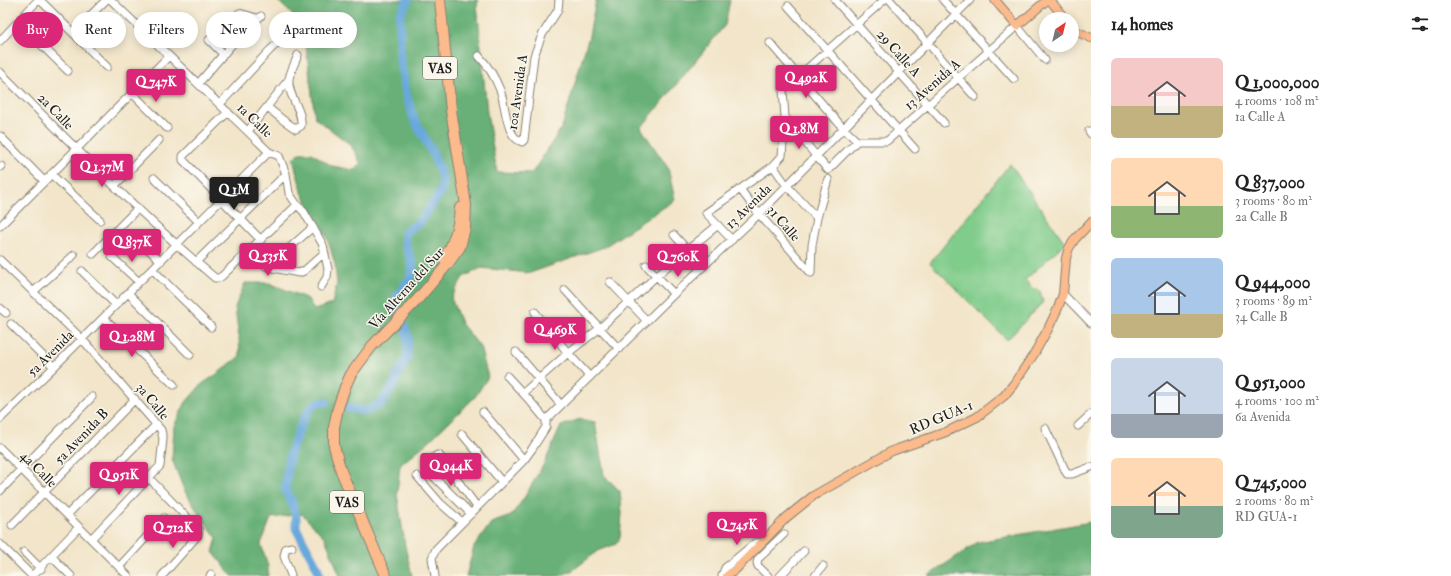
<!DOCTYPE html>
<html lang="en">
<head>
<meta charset="utf-8">
<style>
	:root { --surface:#fff; --page:#f2f2f2; --text:#222; --muted:#767676; --accent:#db2777 }
	body { margin:0; font-family:"IM FELL Double Pica",serif; background:var(--page); color:var(--text); height:100vh; display:flex; flex-direction:column; font-size:15px; white-space:nowrap }
	* { box-sizing:border-box; margin:0 }
	p { font-size:13px; color:var(--muted) }
	.icon { flex:none; width:22px; height:22px; fill:none; stroke:currentColor; stroke-width:2; stroke-linecap:round; stroke-linejoin:round }
	.map { position:relative; flex:1; overflow:hidden }
	.panel { display:flex; flex-direction:column; background:var(--surface); width:360px }
	.panel>* { flex:none }
	.hud { position:absolute; left:12px; top:12px; width:380px; height:36px; display:flex; gap:8px }
	.needle { width:26px; rotate:35deg }
	.fabs { position:absolute; left:1039px; top:12px; display:grid; gap:8px }
	.fabs a { display:grid; place-items:center; width:40px; height:40px; border-radius:50%; background:var(--surface); box-shadow:0 2px 10px #0003; font-size:20px }
	.price { position:absolute; translate:-50% -34px; padding:0 9px; border-radius:4px; background:var(--accent); color:#fff; font-size:13px; line-height:26px; filter:drop-shadow(0 1px 2px #0008) }
	.price::after { content:''; position:absolute; left:50%; top:24px; width:12px; height:9px; margin-left:-6px; background:inherit; clip-path:polygon(0 0,100% 0,50% 100%) }
	.price.current { background:#222; color:#fff }
	ul { padding:0; list-style:none }
	li { display:flex; align-items:center; gap:12px; height:100px; padding:0 20px }
	li span { display:grid; place-items:center; flex:none; width:112px; height:80px; border-radius:6px; color:#555 }
	li>.icon { margin-inline-start:auto }
	span .icon { width:48px; height:48px; fill:#fffc; stroke-width:1 }
	li b { font-size:17px }
	h2 { display:flex; justify-content:space-between; align-items:center; height:48px; padding:0 20px; font-size:17px }
	.chip { padding:0 14px; border-radius:18px; background:var(--surface); box-shadow:0 2px 10px #0003; font-size:14px; line-height:36px }
	.chip.current { background:var(--accent); color:#fff }
	main { display:flex; flex:1; min-height:0 }
	.map>svg:first-child { display:block }
	.green { fill:#80cc8b; stroke:#4e7454 }
	.forest { fill:#68b077; stroke:#42664a }
	.lines { fill:none; stroke-linecap:round; stroke-linejoin:round }
	.river { stroke:#68a8db; stroke-width:9 }
	.minor-casing { stroke:#878072; stroke-width:9 }
	.major-casing { stroke:#878072; stroke-width:10 }
	.highway-casing { stroke:#878072; stroke-width:12 }
	.minor { stroke:#fff; stroke-width:7 }
	.major { stroke:#fbbb8d; stroke-width:8 }
	.highway { stroke:#fbbb8d; stroke-width:10 }
	.labels { text-anchor:middle; stroke-width:3; stroke-linejoin:round; paint-order:stroke }
	.shield { fill:#fbf7ec; stroke:#5f5e5a; stroke-width:1 }
	.shield-label { font-size:13px; font-weight:bold; fill:#1c1c1c }
	.street-label { font-size:14px; fill:#1c1c1c; stroke:#fbf7ec }
</style>
</head>
<body>
<main>
<div class="map">
<svg width="1091" height="576" viewBox="0 0 1091 576">
	<rect width="100%" height="100%" fill="#fbf7ec"/>
	<filter id="ink" filterUnits="userSpaceOnUse"><feTurbulence type="fractalNoise" baseFrequency=".025" numOctaves="2"/><feDisplacementMap in="SourceGraphic" scale="8" xChannelSelector="R" yChannelSelector="G"/><feConvolveMatrix kernelMatrix="1 2 1 2 8 2 1 2 1" color-interpolation-filters="sRGB"/></filter>
	<filter id="wash" filterUnits="userSpaceOnUse"><feTurbulence type="fractalNoise" baseFrequency=".012" numOctaves="4" result="noise"/><feDisplacementMap in="SourceGraphic" scale="16" xChannelSelector="R" yChannelSelector="G"/><feGaussianBlur stdDeviation="0.9" result="paint"/><feColorMatrix in="noise" values="0 0 0 0 0 0 0 0 0 0 0 0 0 0 0 0 0 1.4 0 .05"/><feComposite in="paint" operator="in"/></filter>
	<g filter="url(#wash)">
		<rect width="100%" height="100%" fill="#f2e5c9"/>
		<path class="green" d="M1010,164L1065,243L1025,280L1032,288L1040,291L1043,302L1007,340L930,263Z"/>
		<path class="forest" d="M277,0H479L477,4L487,113L497,172L532,173L562,127L589,36L596,0H730L725,25L641,128L668,168L675,200L604,247L530,273L481,268L463,277L451,298L461,323L480,347L488,377L475,397L428,442L400,465L397,494L405,546L412,576H340L325,538L302,514L271,518L261,544L268,566V576H232L213,552L217,538L199,514L184,490L172,459L174,426L186,402L202,384L217,374L240,356L239,338L235,307L245,283H269L308,299L314,310L332,304L337,284L335,264L326,234L313,215L302,192L293,159L299,153H312L332,166L354,170L361,164L351,145L315,118L306,46L298,20Z
			M580,419L595,422L604,475L620,491L622,513L620,538L616,544L598,551L573,570L560,576H466L474,547L491,523L511,516L524,498L545,462L561,426Z
			M1091,522V576H928L978,542Z"/>
		<g class="lines">
			<path class="river" d="M347,408L366,411L382,403L395,383L397,376L407,358L408,337L405,328L396,310L395,300L410,278L413,266L405,242V232L420,222L440,193L443,184L441,174L432,152L414,119L406,94L400,58V15L408,0
				M320,576L317,567L296,528V516L291,500L285,489C287,480 287,473 288,464C290,452 304,411 314,405C317,403 323,402 326,402"/>
		</g>
	</g>
	<g filter="url(#ink)">
		<g class="lines">
			<defs>
				<path id="minor" d="M40,0L107,67
					M111,0L269,152L279,156L286,174L289,193L297,205L304,212L323,245L328,269L327,277L321,287
					M835,0L944,123
					M890,0L975,97
					M943,0L1014,79
					M788,6L915,149
					M85,21L106,0
					M18,22L68,71
					M0,41L38,0
					M770,43L843,128L857,141
					M223,54L209,40L239,13L257,18
					M479,56C489,67 495,77 500,90C506,104 505,137 522,142L524,140L534,56L542,35L558,10L559,0
					M0,72C70,142 139,214 215,278H219L222,276L297,205
					M198,84L240,35L261,16
					M132,93L167,128
					M220,104L270,50L290,32
					M267,107L283,120L296,129L301,126C303,109 287,96 289,79C290,72 295,63 298,55
					M228,112L183,156V160L261,240
					M785,117L816,156L828,170L857,141H887L1017,26L1045,60
					M248,131L289,79
					M1089,131L1091,134
					M0,136L44,181
					M773,166L787,186L817,218
					M0,167L1,166
					M51,174L100,220
					M154,178L199,222
					M114,186L159,140
					M740,189L759,214L811,273
					M0,226L169,56
					M674,235L703,267
					M134,236L161,261
					M732,240L706,213L773,166L782,156L785,117L783,90L884,0
					M93,254L138,208
					M244,255L268,267L299,273L304,271L324,253
					M112,257L139,282
					M0,260L82,339L161,430L163,439L160,466L91,539
					M196,262L286,174
					M646,265L674,294
					M268,267L313,227
					M152,269L211,327
					M82,271L116,305
					M811,273L812,245L817,218L828,179
					M610,282L647,321
					M565,290L619,349
					M33,292L74,255
					M128,293L190,355
					M1063,294L1091,323
					M0,308L6,313
					M535,312L568,353L590,377
					M104,318L174,385
					M11,324L54,367
					M516,352L561,405
					M507,376L530,401L546,420
					M523,393L568,353L600,328L663,270L718,225
					M483,412L524,460
					M0,419L54,367L269,152
					M1078,426L1091,414
					M1045,428L1067,474H1072L1091,467
					M462,434L502,482
					M0,448L128,576
					M417,476L440,503L462,522
					M149,478L199,530L198,535L162,576
					M0,491L92,397
					M471,514L425,468V465L437,455H439L477,507
					M67,515L157,424
					M12,525L135,399
					M0,544L32,576
					M24,552L41,569
					M52,557L71,576
					M119,567L164,518
					M291,575L284,556L286,548L292,547
					M32,576L79,527
					M210,576L211,574
					M435,576L432,558L436,549L524,460L532,449L546,427V420L674,294L759,214L970,0
					M722,576L725,568L755,543L762,542
					M768,576L758,566L757,563L758,559L784,534
					M780,576L804,551
					M815,576L823,566"/>
				<path id="major" d="M995,0L1017,26L1047,0
					M1050,0L1065,19
					M1072,28L1078,32L1091,38
					M727,576L735,570L787,517L813,496L892,451L946,432L977,417L1004,396L1013,385L1034,354L1048,329L1058,308L1063,294L1066,258L1069,248L1075,239L1091,222"/>
				<path id="highway" d="M444,259C454,243 459,227 460,208
					M386,576L341,471L334,446V427L338,408L345,387L351,374L372,346L417,300L447,265L460,247L465,228L466,205L451,110L440,0"/>
			</defs>
			<use href="#minor" class="minor-casing"/>
			<use href="#major" class="major-casing"/>
			<use href="#highway" class="highway-casing"/>
			<use href="#minor" class="minor"/>
			<use href="#major" class="major"/>
			<use href="#highway" class="highway"/>
		</g>
	</g>
	<g class="labels">
		<g class="shield">
			<rect x="423" y="57" width="34" height="22" rx="3"/>
			<rect x="330" y="491" width="34" height="22" rx="3"/>
		</g>
		<g class="shield-label">
			<text x="440" y="73">VAS</text>
			<text x="347" y="507">VAS</text>
		</g>
		<g class="street-label">
			<text transform="translate(899 53) rotate(48)" y="5">29 Calle A</text>
			<text transform="translate(932 84) rotate(-41)" y="5">13 Avenida A</text>
			<text transform="translate(517 92) rotate(-82)" y="5">10a Avenida A</text>
			<text transform="translate(56 111) rotate(46)" y="5">2a Calle</text>
			<text transform="translate(255 120) rotate(44)" y="5">1a Calle</text>
			<text transform="translate(748 206) rotate(-44)" y="5">13 Avenida</text>
			<text transform="translate(784 223) rotate(49)" y="5">31 Calle</text>
			<text transform="translate(406 288) rotate(-48)" y="5">Vía Alterna del Sur</text>
			<text transform="translate(50 353) rotate(-45)" y="5">5a Avenida</text>
			<text transform="translate(153 401) rotate(50)" y="5">3a Calle</text>
			<text transform="translate(941 417) rotate(-23)" y="5">RD GUA-1</text>
			<text transform="translate(81 436) rotate(-46)" y="5">5a Avenida B</text>
			<text transform="translate(39 469) rotate(45)" y="5">4a Calle</text>
		</g>
	</g>
</svg>
<div class="fabs">
<a><svg class="needle" viewBox="-14 -14 28 28"><path d="M0-13l5 13h-10z" fill="#e53935"/><path d="M0 13l5-13h-10z" fill="#767676"/></svg></a>
</div>
<b class="price" style="left:806px;top:99px">Q 492K</b>
<b class="price" style="left:156px;top:103px">Q 747K</b>
<b class="price" style="left:799px;top:150px">Q 1.8M</b>
<b class="price" style="left:102px;top:188px">Q 1.37M</b>
<b class="price current" style="left:234px;top:211px">Q 1M</b>
<b class="price" style="left:132px;top:263px">Q 837K</b>
<b class="price" style="left:268px;top:277px">Q 535K</b>
<b class="price" style="left:678px;top:278px">Q 760K</b>
<b class="price" style="left:555px;top:351px">Q 469K</b>
<b class="price" style="left:132px;top:358px">Q 1.28M</b>
<b class="price" style="left:451px;top:487px">Q 944K</b>
<b class="price" style="left:119px;top:496px">Q 951K</b>
<b class="price" style="left:737px;top:546px">Q 745K</b>
<b class="price" style="left:173px;top:549px">Q 712K</b>
<div class="hud">
<a class="chip current">Buy</a>
<a class="chip">Rent</a>
<a class="chip">Filters</a>
<a class="chip">New</a>
<a class="chip">Apartment</a>
</div>
</div>
<section class="panel">
<h2>14 homes<svg class="icon" aria-label="filters" viewBox="0 0 24 24"><path d="M4 7h16M4 17h16"/><circle cx="9" cy="7" r="2"/><circle cx="15" cy="17" r="2"/></svg></h2>
<ul>
<li><span style="background:linear-gradient(#f6c9c9 60%,#c2b280 0)"><svg class="icon" aria-label="home" viewBox="0 0 24 24"><path d="M3 11l9-7 9 7M6 9v11h12V9"/></svg></span><div><b>Q 1,000,000</b><p>4 rooms · 108 m²</p><p>1a Calle A</p></div></li>
<li><span style="background:linear-gradient(#ffd9b3 60%,#8fb573 0)"><svg class="icon" aria-label="home" viewBox="0 0 24 24"><path d="M3 11l9-7 9 7M6 9v11h12V9"/></svg></span><div><b>Q 837,000</b><p>3 rooms · 80 m²</p><p>2a Calle B</p></div></li>
<li><span style="background:linear-gradient(#a9c7e8 70%,#c2b280 0)"><svg class="icon" aria-label="home" viewBox="0 0 24 24"><path d="M3 11l9-7 9 7M6 9v11h12V9"/></svg></span><div><b>Q 944,000</b><p>3 rooms · 89 m²</p><p>34 Calle B</p></div></li>
<li><span style="background:linear-gradient(#c9d6e8 70%,#9aa5b1 0)"><svg class="icon" aria-label="home" viewBox="0 0 24 24"><path d="M3 11l9-7 9 7M6 9v11h12V9"/></svg></span><div><b>Q 951,000</b><p>4 rooms · 100 m²</p><p>6a Avenida</p></div></li>
<li><span style="background:linear-gradient(#ffd9b3 60%,#7fa58c 0)"><svg class="icon" aria-label="home" viewBox="0 0 24 24"><path d="M3 11l9-7 9 7M6 9v11h12V9"/></svg></span><div><b>Q 745,000</b><p>2 rooms · 80 m²</p><p>RD GUA-1</p></div></li>
</ul>
</section>
</main>
</body>
</html>
